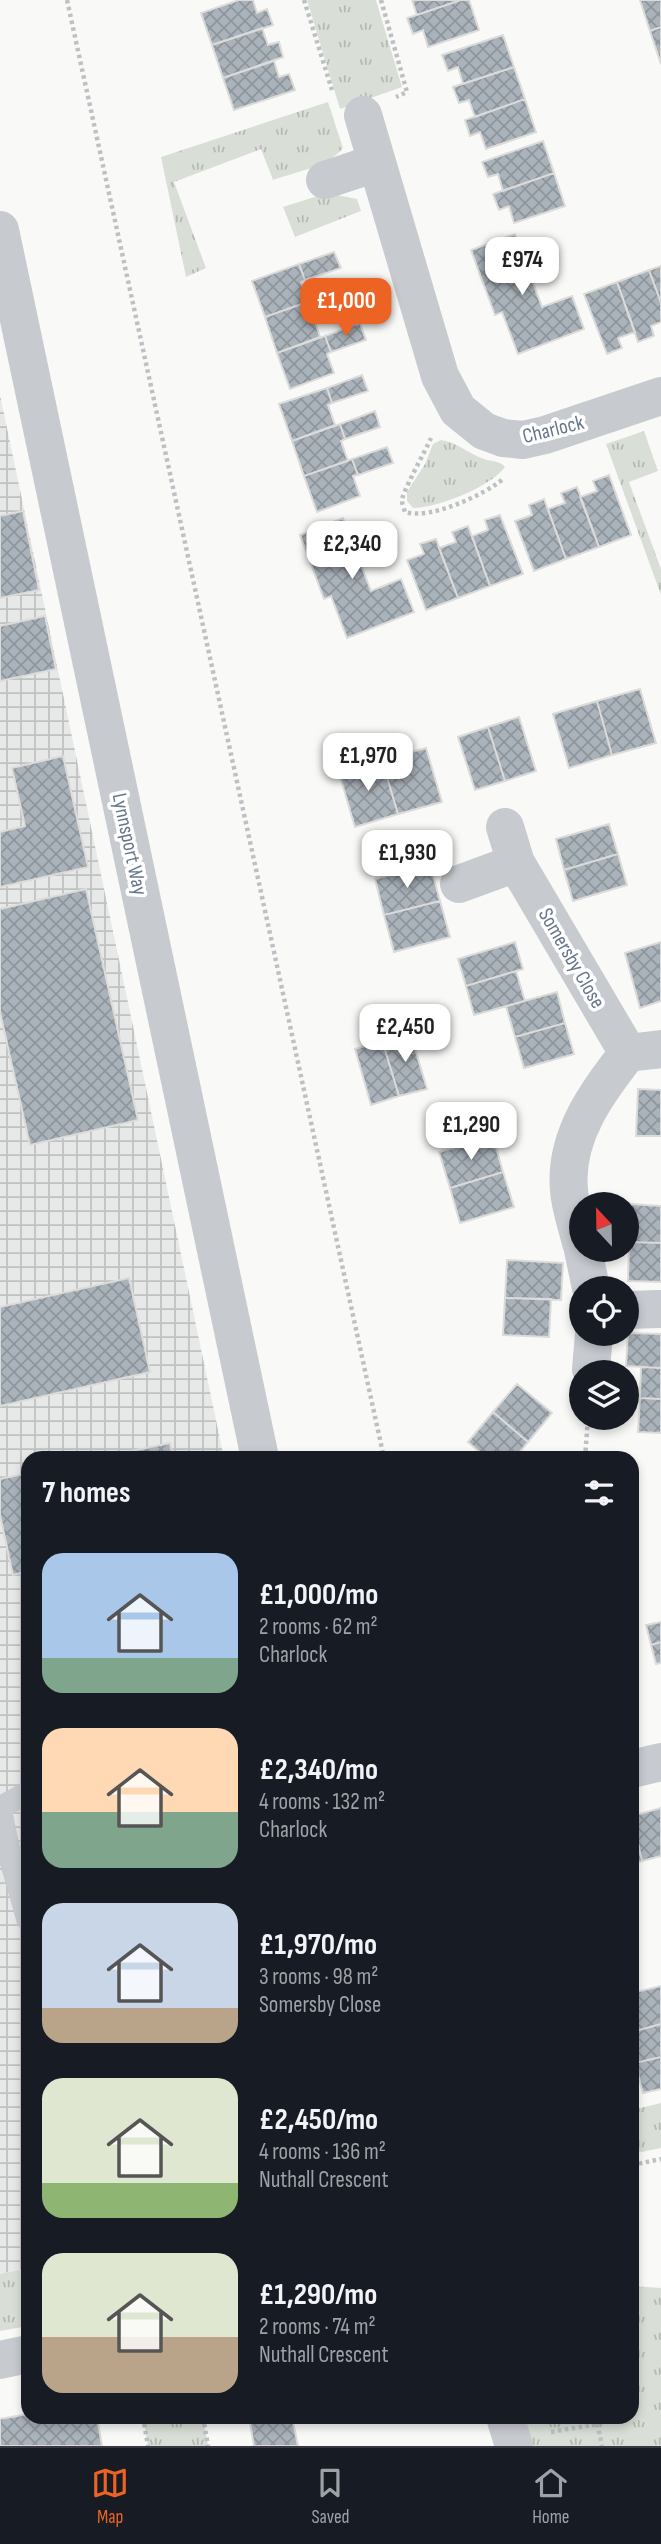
<!DOCTYPE html>
<html lang="en">
<head>
<meta charset="utf-8">
<style>
	:root { --surface:#171b24; --page:#242831; --text:#f1f3f6; --muted:#9ea1a6; --line:#363941; --accent:#ec6324 }
	body { margin:0; font-family:"Sofia Sans Condensed",sans-serif; background:var(--page); color:var(--text); height:100vh; display:flex; flex-direction:column; font-size:26px; white-space:nowrap }
	* { box-sizing:border-box; margin:0 }
	p { font-size:23px; color:var(--muted) }
	.icon { flex:none; width:38px; height:38px; fill:none; stroke:currentColor; stroke-width:2; stroke-linecap:round; stroke-linejoin:round }
	.map { position:relative; flex:1; overflow:hidden }
	.details { position:absolute; left:21px; top:1451px; width:618px; height:973px; display:flex; flex-direction:column; background:var(--surface); border-radius:21px; box-shadow:0 4px 10px #0003 }
	.details>* { flex:none }
	.needle { width:46px; rotate:338deg }
	.controls { position:absolute; left:569px; top:1192px; display:grid; gap:14px }
	.controls a { display:grid; place-items:center; width:70px; height:70px; border-radius:50%; background:var(--surface); box-shadow:0 4px 10px #0003; font-size:35px }
	.price { position:absolute; translate:-50% -60px; padding:0 16px; border-radius:14px; background:#fff; color:#222; font-size:23px; line-height:46px; filter:drop-shadow(0 2px 4px #0008) }
	.price::after { content:''; position:absolute; left:50%; top:42px; width:21px; height:16px; margin-left:-10px; background:inherit; clip-path:polygon(0 0,100% 0,50% 100%) }
	.price.selected { background:var(--accent); color:#fff }
	ul { padding:0; list-style:none }
	li { display:flex; align-items:center; gap:21px; height:175px; padding:0 21px }
	li span { display:grid; place-items:center; flex:none; width:196px; height:140px; border-radius:21px; color:#555 }
	li>.icon { margin-inline-start:auto }
	span .icon { width:84px; height:84px; fill:#fffc; stroke-width:1 }
	li b { font-size:30px }
	h2 { display:flex; justify-content:space-between; align-items:center; height:84px; padding:0 21px; font-size:30px }
	.tab-bar { display:flex; justify-content:space-around; align-items:center; height:98px; border-top:2px solid var(--line); background:var(--surface); font-size:19px; color:var(--muted) }
	.tab-bar a { display:grid; justify-items:center; gap:4px }
	.tab-bar .selected { color:var(--accent) }
	.map>svg:first-child { display:block }
	.industrial { fill:url(#industrial-grid) }
	.grass { fill:url(#grass-tufts) }
	.building { fill:url(#building-cross-hatch); stroke:#dbdbd9; stroke-width:2 }
	.lines { fill:none; stroke-linecap:round; stroke-linejoin:round }
	.path { stroke:#bec1c4; stroke-width:4.5; stroke-dasharray:3.5 3.5; stroke-linecap:butt }
	.service { stroke:#c7cacf; stroke-width:23 }
	.minor { stroke:#c7cacf; stroke-width:38 }
	.labels { text-anchor:middle; stroke-width:7; stroke-linejoin:round; paint-order:stroke }
	.street-label { font-size:21px; fill:#67778a; stroke:#fff }
</style>
</head>
<body>
<div class="map">
<svg width="661" height="2446" viewBox="0 0 661 2446">
	<defs>
		<pattern id="industrial-grid" width="8" height="8" patternUnits="userSpaceOnUse" patternTransform="scale(1.75)"><rect width="8" height="8" fill="#e7e9e8"/><path d="M0 4h8M4 0v8" fill="none" stroke="#bfc2c2"/></pattern>
		<pattern id="grass-tufts" width="24" height="20" patternUnits="userSpaceOnUse" patternTransform="scale(1.75)"><rect width="24" height="20" fill="#d9dfd6"/><path d="M3 7l-1-3M5 7V3M7 7l1-3M15 17l-1-3M17 17v-4M19 17l1-3" fill="none" stroke="#b4bab3"/></pattern>
		<pattern id="building-cross-hatch" width="8" height="8" patternUnits="userSpaceOnUse" patternTransform="scale(1.75)"><rect width="8" height="8" fill="#aab2ba"/><path d="M0 0l8 8M0 8l8-8" fill="none" stroke="#8e969d"/></pattern>
	</defs>
	<rect width="100%" height="100%" fill="#f9faf7"/>
	<path class="industrial" d="M0,395L224,1458H28V2268L0,2274Z"/>
	<path class="grass" d="M307,0H376L402,87L340,109Z
		M328,102L343,148C328,167 295,172 273,180L261,149L174,182L206,268L186,277L161,157Z
		M327,193L357,199L361,211L295,237L283,207Z
		M644,431L658,471L629,482L661,569V595L606,444Z
		M441,440C457,442 469,454 484,459C492,462 499,460 505,467C491,487 437,508 413,508L407,501V492L425,464L433,444Z
		M661,2103V2148L632,2154V2129L636,2127L632,2110Z
		M28,2268V2326L0,2331V2274Z
		M632,2286L661,2288V2446H514L505,2417H632Z
		M143,2417H203L208,2446H148Z"/>
	<path class="building" d="M239,0H253L257,13L267,9L273,25L212,45L201,13Z
		M412,0H461L417,15Z
		M461,0H469L479,30L428,47L423,30L413,34L407,18Z
		M640,0H661V27L650,31Z
		M661,27V64L650,31Z
		M262,28L268,45L279,42L283,57L223,78L212,45Z
		M503,35L514,67L463,84L458,67L448,71L442,55Z
		M274,61L279,77L289,74L295,90L234,110L223,78Z
		M514,67L525,99L475,117L469,100L459,103L453,87Z
		M525,99L536,132L486,149L480,132L470,136L465,120Z
		M543,141L554,173L503,191L498,174L488,177L482,162Z
		M554,173L565,206L514,223L509,206L499,210L493,194Z
		M515,234L542,307L572,296L584,329L518,354L502,312L495,315L471,250Z
		M334,252L341,268L305,280L299,264Z
		M299,264L305,280L301,282L308,302L265,317L252,281Z
		M661,266V303L649,270Z
		M649,270L661,303V322L651,326L654,336L638,342L617,282Z
		M617,282L635,332L618,338L622,348L607,354L584,294Z
		M347,288L353,304L318,317L312,300Z
		M312,300L318,317L314,318L320,337L277,353L265,317Z
		M360,323L366,340L331,352L325,336Z
		M325,336L331,352L327,354L334,373L290,389L277,353Z
		M362,375L368,391L332,403L327,388Z
		M327,388L332,403L328,405L335,425L292,441L279,404Z
		M375,411L380,427L345,439L340,424Z
		M340,424L345,439L341,441L348,461L304,476L292,441Z
		M387,447L393,463L358,475L352,459Z
		M352,459L358,475L353,476L360,496L317,512L304,476Z
		M609,475L631,535L599,547L580,497L597,491L593,481Z
		M577,487L599,547L566,559L548,509L565,503L561,493Z
		M544,499L566,559L534,571L515,521L532,515L529,505Z
		M23,511L39,590L0,598V516Z
		M500,515L523,574L490,586L472,536L488,530L485,520Z
		M343,518L371,591L401,579L414,612L347,638L331,596L324,599L300,535Z
		M468,526L490,586L458,598L439,548L456,542L452,532Z
		M436,539L458,598L426,610L407,560L424,554L420,544Z
		M45,616L56,669L0,681V626Z
		M640,689L656,743L612,755L597,701Z
		M597,701L612,755L569,768L553,714Z
		M519,717L536,771L505,781L488,727Z
		M488,727L505,781L475,790L458,737Z
		M426,748L442,802L398,814L382,760Z
		M63,756L88,867L0,887V832L25,826L12,768Z
		M382,760L398,814L355,827L339,773Z
		M609,824L618,854L564,870L556,839Z
		M618,854L627,885L573,901L564,870Z
		M430,864L440,901L384,915L375,879Z
		M86,889L138,1120L30,1145L0,1012V909Z
		M440,901L450,937L394,952L384,915Z
		M515,942L523,969L466,986L458,959Z
		M661,942V1001L640,1008L625,953Z
		M516,971L525,1001L474,1015L466,986Z
		M557,992L565,1023L515,1037L506,1006Z
		M565,1023L574,1054L524,1068L515,1037Z
		M410,1032L427,1089L399,1096L382,1040Z
		M382,1040L399,1096L371,1105L355,1049Z
		M638,1089L661,1090V1136H636Z
		M493,1136L503,1172L450,1188L439,1152Z
		M503,1172L514,1207L460,1223L450,1188Z
		M631,1204L661,1206V1243L629,1242Z
		M629,1242L661,1243V1282L628,1281Z
		M507,1260L563,1263L561,1300L505,1298Z
		M129,1278L150,1372L0,1406V1307Z
		M505,1298L551,1299L549,1337L503,1335Z
		M628,1333L661,1334V1368L626,1366Z
		M641,1367L661,1368V1399L640,1398Z
		M517,1384L552,1413L528,1442L493,1412Z
		M640,1398L661,1399V1433L638,1432Z
		M493,1412L528,1442L515,1458H486L468,1442Z
		M170,1443L173,1458H98Z
		M28,1473V1571L13,1575L0,1515V1479Z
		M661,1622V1642L651,1645L646,1625Z
		M661,1642V1663L656,1664L651,1645Z
		M661,1808V1856L642,1861L632,1816Z
		M632,1821L642,1861L632,1864Z
		M661,1986V2024L632,2032V1993Z
		M661,2024V2057L635,2063L632,2049V2032Z
		M661,2057V2089L643,2093L635,2063Z
		M28,2414V2417H97L102,2446H0V2419Z
		M249,2417H292L298,2446H254Z"/>
	<g class="lines">
		<path class="path" d="M67,0L384,1458
			M304,0L332,90
			M381,0L407,92L396,97
			M431,438C426,450 401,494 402,501C402,504 404,509 405,512C430,520 484,495 503,479
			M585,1458L588,1418
			M632,2165L661,2159
			M143,2417L148,2446
			M203,2417L208,2446
			M596,2417L602,2446
			M551,2432L598,2424"/>
		<path class="service" d="M0,1808L11,1861L28,1920
			M0,1808L28,1792"/>
		<path class="minor" d="M363,115L440,376L458,410L484,431L503,438L523,440L545,435L661,396
			M325,180L376,163
			M0,230L260,1458
			M516,863L628,1053
			M459,884L516,863L505,827
			M581,1243C577,1226 570,1207 569,1190C564,1137 597,1092 628,1053L661,1049
			M583,1250L591,1288
			M626,1310L660,1309
			M591,1369L594,1334
			M632,1769L661,1762
			M0,2360L28,2354
			M505,2417L514,2446"/>
	</g>
	<g class="labels">
		<g class="street-label">
			<text transform="translate(553 429) rotate(-14)" y="7">Charlock</text>
			<text transform="translate(130 844) rotate(78)" y="7">Lynnsport Way</text>
			<text transform="translate(572 958) rotate(60)" y="7">Somersby Close</text>
		</g>
	</g>
</svg>
<div class="controls">
<a><svg class="needle" viewBox="-14 -14 28 28"><path d="M0-13l5 13h-10z" fill="#e53935"/><path d="M0 13l5-13h-10z" fill="#9ea1a6"/></svg></a>
<a><svg class="icon" aria-label="locate" viewBox="0 0 24 24"><circle cx="12" cy="12" r="6"/><path d="M12 2v4M12 18v4M2 12h4M18 12h4"/></svg></a>
<a><svg class="icon" aria-label="layers" viewBox="0 0 24 24"><path d="M12 4l9 5-9 5-9-5zM3 14l9 5 9-5"/></svg></a>
</div>
<b class="price" style="left:522px;top:297px">£974</b>
<b class="price selected" style="left:346px;top:338px">£1,000</b>
<b class="price" style="left:352px;top:581px">£2,340</b>
<b class="price" style="left:368px;top:793px">£1,970</b>
<b class="price" style="left:407px;top:890px">£1,930</b>
<b class="price" style="left:405px;top:1064px">£2,450</b>
<b class="price" style="left:471px;top:1162px">£1,290</b>
<section class="details">
<h2>7 homes<svg class="icon" aria-label="filters" viewBox="0 0 24 24"><path d="M4 7h16M4 17h16"/><circle cx="9" cy="7" r="2"/><circle cx="15" cy="17" r="2"/></svg></h2>
<ul>
<li><span style="background:linear-gradient(#a9c7e8 75%,#7fa58c 0)"><svg class="icon" aria-label="home" viewBox="0 0 24 24"><path d="M3 11l9-7 9 7M6 9v11h12V9"/></svg></span><div><b>£1,000/mo</b><p>2 rooms · 62 m²</p><p>Charlock</p></div></li>
<li><span style="background:linear-gradient(#ffd9b3 60%,#7fa58c 0)"><svg class="icon" aria-label="home" viewBox="0 0 24 24"><path d="M3 11l9-7 9 7M6 9v11h12V9"/></svg></span><div><b>£2,340/mo</b><p>4 rooms · 132 m²</p><p>Charlock</p></div></li>
<li><span style="background:linear-gradient(#c9d6e8 75%,#b9a48a 0)"><svg class="icon" aria-label="home" viewBox="0 0 24 24"><path d="M3 11l9-7 9 7M6 9v11h12V9"/></svg></span><div><b>£1,970/mo</b><p>3 rooms · 98 m²</p><p>Somersby Close</p></div></li>
<li><span style="background:linear-gradient(#dfe7d0 75%,#8fb573 0)"><svg class="icon" aria-label="home" viewBox="0 0 24 24"><path d="M3 11l9-7 9 7M6 9v11h12V9"/></svg></span><div><b>£2,450/mo</b><p>4 rooms · 136 m²</p><p>Nuthall Crescent</p></div></li>
<li><span style="background:linear-gradient(#dfe7d0 60%,#b9a48a 0)"><svg class="icon" aria-label="home" viewBox="0 0 24 24"><path d="M3 11l9-7 9 7M6 9v11h12V9"/></svg></span><div><b>£1,290/mo</b><p>2 rooms · 74 m²</p><p>Nuthall Crescent</p></div></li>
</ul>
</section>
</div>
<nav class="tab-bar">
<a class="selected"><svg class="icon" aria-label="map" viewBox="0 0 24 24"><path d="M3 6l6-2 6 2 6-2v14l-6 2-6-2-6 2zM9 4v14M15 6v14"/></svg>Map</a>
<a><svg class="icon" aria-label="saved" viewBox="0 0 24 24"><path d="M7 4h10v16l-5-4-5 4z"/></svg>Saved</a>
<a><svg class="icon" aria-label="home" viewBox="0 0 24 24"><path d="M3 11l9-7 9 7M6 9v11h12V9"/></svg>Home</a>
</nav>
</body>
</html>
